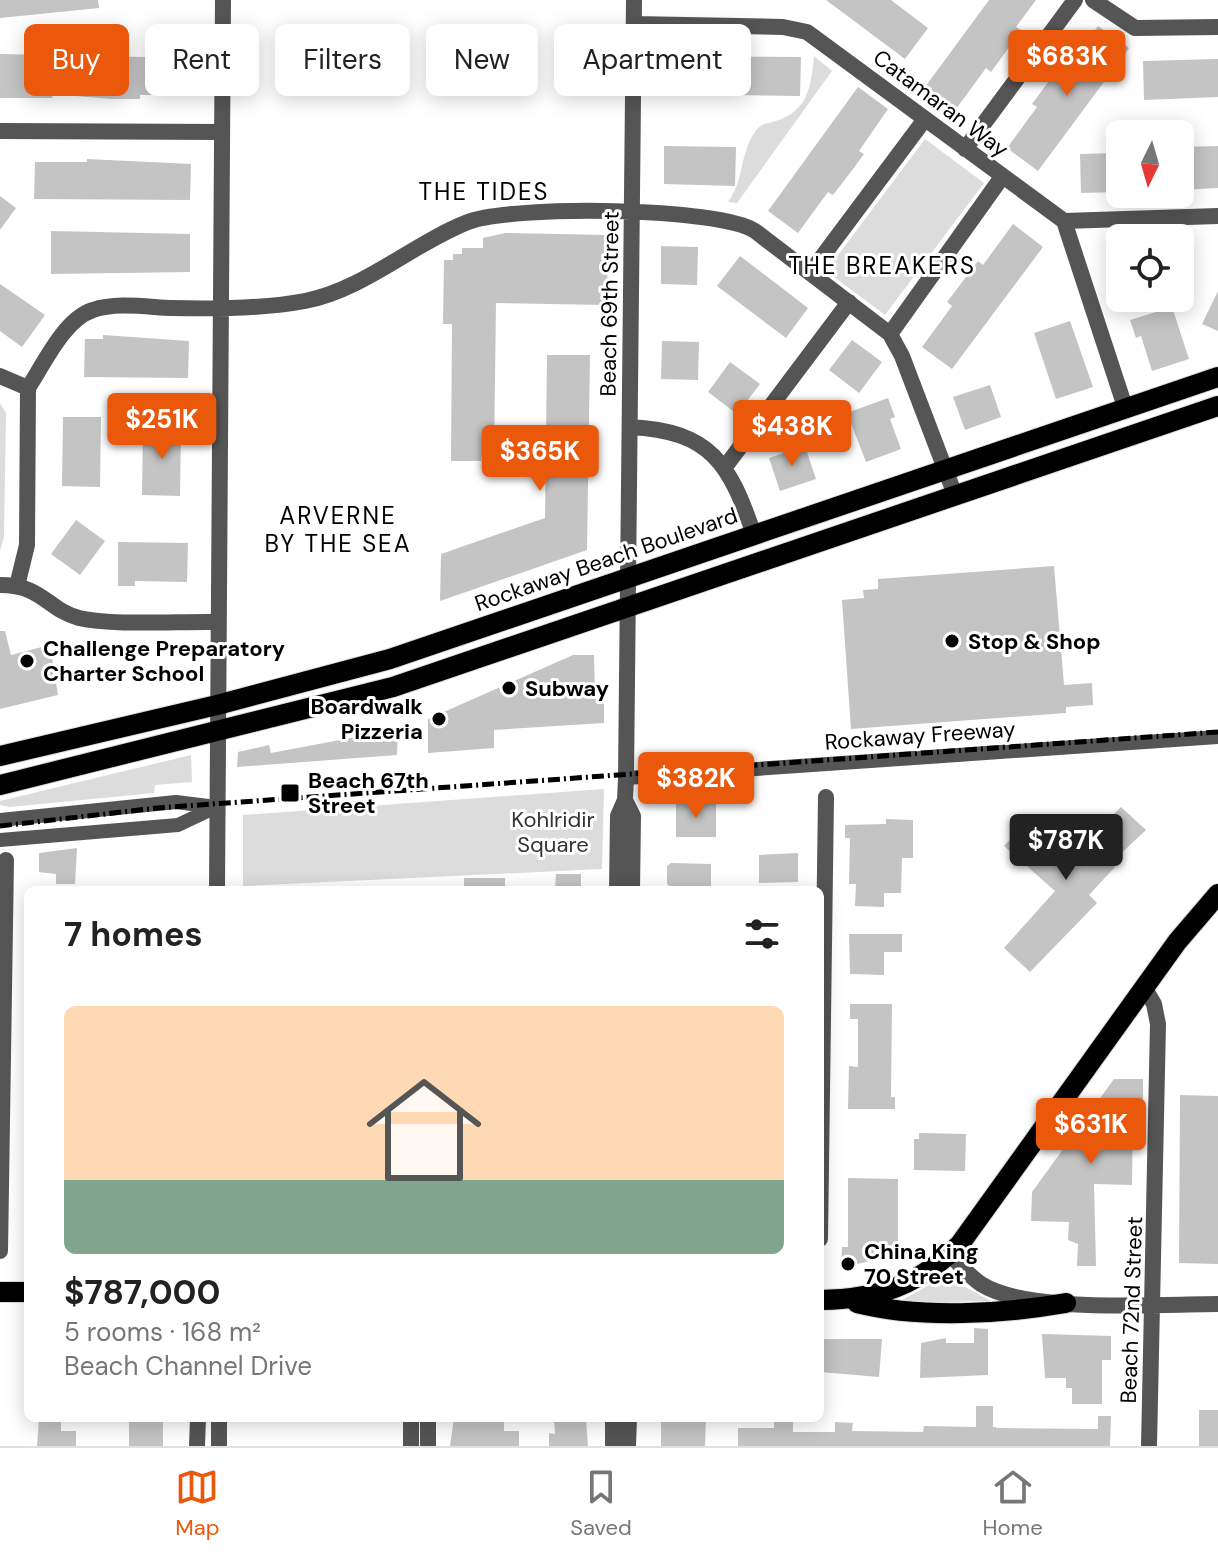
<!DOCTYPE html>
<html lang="en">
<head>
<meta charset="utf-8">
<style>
	:root { --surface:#fff; --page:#f6f6f6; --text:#222; --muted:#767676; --line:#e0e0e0; --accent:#ea580c }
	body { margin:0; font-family:"DM Sans",sans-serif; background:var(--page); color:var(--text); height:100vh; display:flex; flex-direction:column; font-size:30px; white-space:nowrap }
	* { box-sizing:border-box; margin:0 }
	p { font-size:26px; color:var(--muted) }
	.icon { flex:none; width:44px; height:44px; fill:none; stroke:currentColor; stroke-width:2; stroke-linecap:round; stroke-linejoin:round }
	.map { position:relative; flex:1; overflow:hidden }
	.side { position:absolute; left:24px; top:886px; width:800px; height:536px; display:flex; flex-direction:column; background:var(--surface); border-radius:12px; box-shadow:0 4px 20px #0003 }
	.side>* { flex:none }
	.guide { position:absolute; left:24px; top:24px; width:800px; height:72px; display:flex; gap:16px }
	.needle { width:52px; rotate:185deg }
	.controls { position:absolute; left:1106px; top:120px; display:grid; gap:16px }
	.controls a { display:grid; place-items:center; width:88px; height:88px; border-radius:12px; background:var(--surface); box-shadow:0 4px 20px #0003; font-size:40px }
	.price { position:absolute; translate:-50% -68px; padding:0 18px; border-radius:8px; background:var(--accent); color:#fff; font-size:26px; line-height:52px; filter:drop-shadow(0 2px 4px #0008) }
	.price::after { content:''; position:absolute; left:50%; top:48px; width:24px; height:18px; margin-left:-12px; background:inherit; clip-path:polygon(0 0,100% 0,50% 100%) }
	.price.active { background:#222; color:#fff }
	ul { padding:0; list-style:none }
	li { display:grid; align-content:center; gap:16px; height:424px; padding:0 40px }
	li+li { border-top:2px solid var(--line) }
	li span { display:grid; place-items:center; height:248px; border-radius:12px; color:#555 }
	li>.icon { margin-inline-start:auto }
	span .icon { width:144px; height:144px; fill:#fffc; stroke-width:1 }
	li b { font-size:34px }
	h2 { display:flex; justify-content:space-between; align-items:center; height:96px; padding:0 40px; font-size:34px }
	.chip { padding:0 28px; border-radius:12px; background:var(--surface); box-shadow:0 4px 20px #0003; font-size:28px; line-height:72px }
	.chip.active { background:var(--accent); color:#fff }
	.menu { display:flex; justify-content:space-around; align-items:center; height:112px; border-top:2px solid var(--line); background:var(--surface); font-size:22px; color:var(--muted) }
	.menu a { display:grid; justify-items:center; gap:4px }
	.menu .active { color:var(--accent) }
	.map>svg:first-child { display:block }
	.green { fill:#dcdcdc }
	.building { fill:#c4c4c4 }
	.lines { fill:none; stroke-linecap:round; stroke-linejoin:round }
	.primary-casing { stroke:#dbdbdb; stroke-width:22 }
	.pedestrian { stroke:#555; stroke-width:14 }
	.minor { stroke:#555; stroke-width:16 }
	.primary { stroke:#000; stroke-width:20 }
	.rail { stroke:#000; stroke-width:5; stroke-dasharray:12 4 2 4; stroke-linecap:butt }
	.poi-dot { fill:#000; stroke:#fff; stroke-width:3 }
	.labels { text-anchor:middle; stroke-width:6; stroke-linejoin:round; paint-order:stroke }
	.street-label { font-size:22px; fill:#000; stroke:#fff }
	.poi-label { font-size:22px; font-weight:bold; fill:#000; stroke:#fff; text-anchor:start }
	.park-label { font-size:22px; fill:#333; stroke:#fff }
	.neighbourhood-label { font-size:24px; letter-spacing:2px; fill:#000; stroke:#fff }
</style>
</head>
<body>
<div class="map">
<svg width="1218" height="1446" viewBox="0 0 1218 1446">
	<rect width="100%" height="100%" fill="#fff"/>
	<path class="green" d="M814,56L832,71L737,203L728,202C745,179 739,155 755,132C761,123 766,124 776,121C808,111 811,87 814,56Z
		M925,139L984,183L885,315L826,271Z
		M0,403L6,413L4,537L0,551Z
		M191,755L192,782L155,785L154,793L10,807L0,805V801Z
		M604,789L602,869L243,886V815Z
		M945,1276L991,1301L897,1303Z"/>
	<path class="building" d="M0,0H98L99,8L0,18Z
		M826,0H891L928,28L905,59Z
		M989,0H1036L1016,27L1021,30L1010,46L991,72L986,68L956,109L925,87Z
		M1098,26L1129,48L1038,171L1007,148L1037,107L1032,104L1043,89L1063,63L1068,66Z
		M0,54L192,58V95H140V99H111L53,94L52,98H0Z
		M663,56L801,57L800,96L662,94Z
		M1218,59V97L1144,100L1143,61Z
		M858,87L888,109L859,151L864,154L853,169L833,195L828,192L798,233L768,211Z
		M664,146L736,147L735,186L664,184Z
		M1218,146V188L1180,190V147Z
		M1116,153L1118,192L1081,193L1080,154Z
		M87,159L191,164L190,200L34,199L35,162H87Z
		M0,196L16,208L0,230Z
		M1013,224L1043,247L952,369L922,347L952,306L947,302L978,261L983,265Z
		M51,231L190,234V272L51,274Z
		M505,233L608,235L607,305L496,303L494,454H482L481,461H451L452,324H443L444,260H453V254H462V248H483V238Z
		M661,246L698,247L697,285L661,284Z
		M740,256L808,308L786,338L717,286Z
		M0,284L45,315L22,347L0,331Z
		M1218,291V331L1202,324Z
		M1172,307L1189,359L1152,371L1141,336L1136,338L1130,320Z
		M1070,321L1093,387L1056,399L1034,333Z
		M103,335L189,341L188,378L84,377L85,339H103Z
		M852,340L882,362L859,393L829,370Z
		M662,341L699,342L698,380L661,379Z
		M547,355H590L587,550L440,601L441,554L545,518Z
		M730,362L760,384L737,414L708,392Z
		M990,385L1001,417L965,430L953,397Z
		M888,398L895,417L890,419L901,449L866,462L847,413Z
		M63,417H101L100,487L62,486Z
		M143,427H181L180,496L142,495Z
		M805,446L816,479L780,491L769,458Z
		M76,520L105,541L80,575L51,554Z
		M118,542L188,543L187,582L135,581V586H118Z
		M1054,566L1064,685L1092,683L1093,705L1066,707V713L851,729L842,600L864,598L863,590L878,589V579Z
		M0,631H5L11,655L42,647L44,653L51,651L58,695L0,709Z
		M573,655H594L595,694L604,695V723L494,730V748L428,753V719Z
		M398,729L397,755L237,767L238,752L269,745L271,753Z
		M676,802H716V837H676Z
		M1121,807L1146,830L1111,863L1115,867L1089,895L1097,903L1030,972L1004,948L1055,891L1004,846L1028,821L1066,861Z
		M886,819L913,820V858H902L901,893H884V907L855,906L856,884H849L850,838H845V825L886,824Z
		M77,848L75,884H56V874L39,872V853Z
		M798,853V882L759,883V855Z
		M671,863L711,864V887H671L667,884V866Z
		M556,874H581V890H555Z
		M464,878H505V890H464Z
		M849,934H902V952H884V975L850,974Z
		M850,1004H892L891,1097H895V1109H848L849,1066L858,1067V1019H850Z
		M1114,1079H1143V1109L1133,1108L1132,1185L1094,1184L1096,1266H1077L1078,1244L1068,1240L1069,1222L1031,1221L1032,1192Z
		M1180,1095L1218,1096V1264L1179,1263Z
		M919,1133L966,1134L965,1171L914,1170V1139H919Z
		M848,1178L898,1179V1254L841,1268L842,1247H848Z
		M974,1328L988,1329V1375L920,1378L921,1343L946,1338V1343H974Z
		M1042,1334L1111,1336V1360H1102V1404H1072V1388H1066V1378H1045Z
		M820,1339H882L879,1377L820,1372Z
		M976,1406H993V1427L999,1428L1098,1429V1416H1111L1110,1446H738V1428H774V1422H793V1432H835V1422L853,1423L852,1431L923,1432L924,1426L976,1427Z
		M1199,1410H1218V1446H1199Z
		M39,1418H61V1431H76V1446H37Z
		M129,1418H163V1446H129Z
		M454,1418H504V1431H519V1446H450Z
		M554,1418H586L588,1446H549V1433L555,1434Z
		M661,1418H706L705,1446H661Z"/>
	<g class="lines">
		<defs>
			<path id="primary" d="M0,756L217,705L390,659L1218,377
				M0,785L393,687L1218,406
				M0,1292H28
				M820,1300C878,1299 918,1286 960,1244L1177,942L1218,894
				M857,1303C920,1319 1003,1314 1066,1303"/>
		</defs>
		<use href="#primary" class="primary-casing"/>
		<path class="pedestrian" d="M626,778L1218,737
			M0,820L176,802L216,807
			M0,840L178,825L216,807"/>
		<path class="minor" d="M1093,0L1135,28L1218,27
			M634,24L783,27L807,32L1064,221L1218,216
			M0,131L222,132
			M965,149L1075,0
			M1064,221L1126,410
			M810,273L925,119
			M890,334L1002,177
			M0,376L28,388
			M28,388C44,364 64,319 93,310C116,302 147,307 172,308C214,309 263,309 305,301C365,289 412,244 468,222C511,205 720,207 755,231L890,334L902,356L955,495
			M630,427C711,431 730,464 754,535
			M725,467L849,302
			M0,585C43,585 46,609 79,618C113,626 180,621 218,622
			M17,586L27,545L28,388
			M625,800L633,816L632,890
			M217,890L223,0
			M617,890L618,816L625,800L626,778L634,0
			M1144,987L1154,1004L1158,1024L1149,1446
			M820,1239L826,797
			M0,1251L6,860
			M950,1254C959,1264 969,1276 981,1284C1028,1314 1160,1304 1218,1304
			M197,1446L198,1418
			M219,1446V1418
			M411,1446V1418
			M428,1446V1418
			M613,1446V1418
			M628,1446L629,1418"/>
		<use href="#primary" class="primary"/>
		<path class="rail" d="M0,826L157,808L1218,732"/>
	</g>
	<g class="poi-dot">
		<circle cx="952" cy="641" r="8"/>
		<circle cx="27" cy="661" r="8"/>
		<circle cx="509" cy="688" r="8"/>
		<circle cx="439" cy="719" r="8"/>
		<rect x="280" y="783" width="20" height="20" rx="4"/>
		<circle cx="848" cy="1264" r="8"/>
	</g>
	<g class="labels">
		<g class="street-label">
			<text transform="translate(941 103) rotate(37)" y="8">Catamaran Way</text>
			<text transform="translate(609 304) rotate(-89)" y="8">Beach 69th Street</text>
			<text transform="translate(606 559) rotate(-19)" y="8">Rockaway Beach Boulevard</text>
			<text transform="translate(920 735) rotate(-4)" y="8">Rockaway Freeway</text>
			<text transform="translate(1131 1310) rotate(-88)" y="8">Beach 72nd Street</text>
		</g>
		<g class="poi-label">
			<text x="968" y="649">Stop &amp; Shop</text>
			<text x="43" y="656">Challenge Preparatory<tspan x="43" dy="25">Charter School</tspan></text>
			<text x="525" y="696">Subway</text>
			<text x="423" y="714" text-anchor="end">Boardwalk<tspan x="423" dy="25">Pizzeria</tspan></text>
			<text x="308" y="788">Beach 67th<tspan x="308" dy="25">Street</tspan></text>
			<text x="864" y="1259">China King<tspan x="864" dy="25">70 Street</tspan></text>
		</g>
		<g class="park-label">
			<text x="553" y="827">Kohlridir<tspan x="553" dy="25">Square</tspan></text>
		</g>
		<g class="neighbourhood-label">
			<text x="484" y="200">THE TIDES</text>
			<text x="882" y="274">THE BREAKERS</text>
			<text x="338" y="524">ARVERNE<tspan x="338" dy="28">BY THE SEA</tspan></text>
		</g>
	</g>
</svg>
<div class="controls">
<a><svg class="needle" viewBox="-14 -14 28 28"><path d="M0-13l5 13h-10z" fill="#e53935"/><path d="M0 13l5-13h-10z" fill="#767676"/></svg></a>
<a><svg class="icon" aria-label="locate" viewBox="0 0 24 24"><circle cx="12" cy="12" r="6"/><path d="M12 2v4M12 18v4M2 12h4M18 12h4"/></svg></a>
</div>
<b class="price" style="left:1067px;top:98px">$683K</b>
<b class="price" style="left:162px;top:461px">$251K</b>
<b class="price" style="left:792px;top:468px">$438K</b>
<b class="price" style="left:540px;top:493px">$365K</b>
<b class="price" style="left:696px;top:820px">$382K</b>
<b class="price active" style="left:1066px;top:882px">$787K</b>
<b class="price" style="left:1091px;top:1166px">$631K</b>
<div class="guide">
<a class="chip active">Buy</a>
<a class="chip">Rent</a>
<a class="chip">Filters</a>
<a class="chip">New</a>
<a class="chip">Apartment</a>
</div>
<section class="side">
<h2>7 homes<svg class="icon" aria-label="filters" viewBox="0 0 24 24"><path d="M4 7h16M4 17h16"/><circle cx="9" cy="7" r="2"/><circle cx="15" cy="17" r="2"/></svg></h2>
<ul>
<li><span style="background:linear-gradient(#ffd9b3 70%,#7fa58c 0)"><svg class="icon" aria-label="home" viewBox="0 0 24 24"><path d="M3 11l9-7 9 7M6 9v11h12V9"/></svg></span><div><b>$787,000</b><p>5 rooms · 168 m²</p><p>Beach Channel Drive</p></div></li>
</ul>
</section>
</div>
<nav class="menu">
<a class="active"><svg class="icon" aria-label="map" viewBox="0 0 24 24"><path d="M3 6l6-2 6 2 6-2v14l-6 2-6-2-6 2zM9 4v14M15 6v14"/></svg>Map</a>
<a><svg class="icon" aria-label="saved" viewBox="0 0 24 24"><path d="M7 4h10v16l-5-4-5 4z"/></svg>Saved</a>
<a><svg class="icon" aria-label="home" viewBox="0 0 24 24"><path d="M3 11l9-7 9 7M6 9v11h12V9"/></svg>Home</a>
</nav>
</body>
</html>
